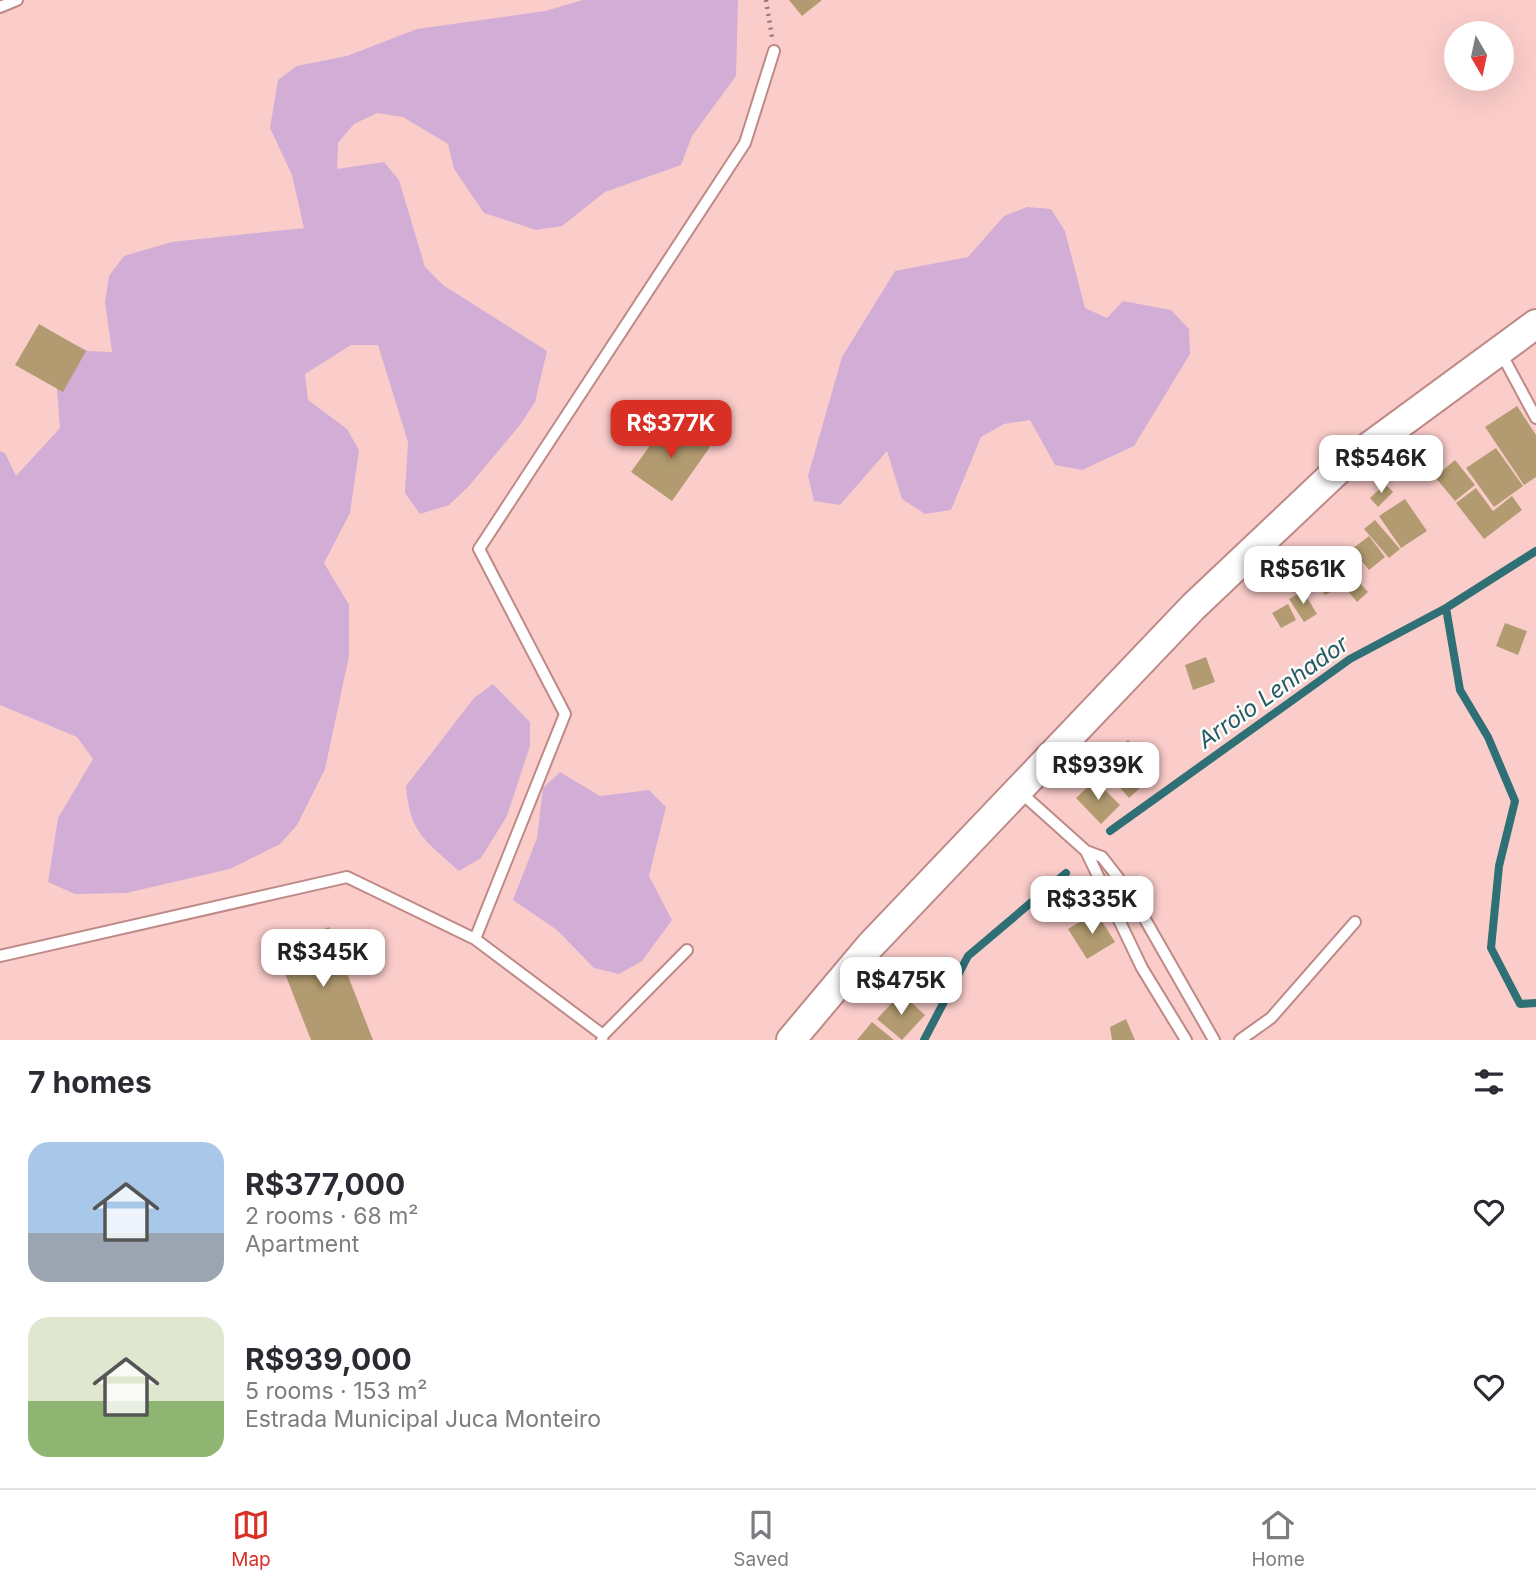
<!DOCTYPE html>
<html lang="en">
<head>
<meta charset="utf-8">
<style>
	:root { --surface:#fff; --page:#f7f7f7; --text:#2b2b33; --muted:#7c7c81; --line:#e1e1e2; --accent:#d93025 }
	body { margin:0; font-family:Inter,sans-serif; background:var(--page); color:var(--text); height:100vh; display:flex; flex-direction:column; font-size:26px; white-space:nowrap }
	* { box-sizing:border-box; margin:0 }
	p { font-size:23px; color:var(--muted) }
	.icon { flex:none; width:38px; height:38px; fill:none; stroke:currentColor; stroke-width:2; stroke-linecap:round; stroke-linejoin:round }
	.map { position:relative; height:1040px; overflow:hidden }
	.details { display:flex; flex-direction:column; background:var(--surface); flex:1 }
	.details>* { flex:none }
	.needle { width:46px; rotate:171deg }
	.fabs { position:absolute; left:1444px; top:21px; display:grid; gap:14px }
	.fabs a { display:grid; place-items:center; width:70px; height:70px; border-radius:50%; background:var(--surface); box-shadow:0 7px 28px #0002; font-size:35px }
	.price { position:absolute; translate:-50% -60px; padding:0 16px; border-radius:14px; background:#fff; color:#222; font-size:23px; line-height:46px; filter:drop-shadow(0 2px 4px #0008) }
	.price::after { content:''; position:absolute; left:50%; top:42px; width:21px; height:16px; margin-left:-10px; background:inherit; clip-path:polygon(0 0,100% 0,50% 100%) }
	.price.on { background:var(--accent); color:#fff }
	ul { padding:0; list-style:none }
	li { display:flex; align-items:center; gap:21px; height:175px; padding:0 28px }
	li span { display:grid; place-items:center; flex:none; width:196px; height:140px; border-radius:21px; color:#555 }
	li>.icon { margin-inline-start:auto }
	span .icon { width:84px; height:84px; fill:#fffc; stroke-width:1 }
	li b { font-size:30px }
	h2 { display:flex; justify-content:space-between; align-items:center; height:84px; padding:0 28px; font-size:30px }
	.dock { display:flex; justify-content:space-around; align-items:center; height:98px; border-top:2px solid var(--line); background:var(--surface); font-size:19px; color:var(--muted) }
	.dock a { display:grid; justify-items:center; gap:4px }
	.dock .on { color:var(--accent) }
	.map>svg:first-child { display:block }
	.green { fill:#d2add6 }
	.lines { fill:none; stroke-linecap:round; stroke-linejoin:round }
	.stream { stroke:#2e7076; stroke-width:8 }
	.building { fill:#b29b70 }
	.service-casing { stroke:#be8986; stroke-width:14 }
	.tertiary-casing { stroke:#be8986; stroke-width:32 }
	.path { stroke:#997875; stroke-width:4.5; stroke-dasharray:2 5; stroke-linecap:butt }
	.service { stroke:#fff; stroke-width:10 }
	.tertiary { stroke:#fff; stroke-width:28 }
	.labels { text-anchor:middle; stroke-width:5; stroke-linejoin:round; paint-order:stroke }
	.water-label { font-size:23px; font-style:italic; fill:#245b60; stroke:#fbfbfb }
</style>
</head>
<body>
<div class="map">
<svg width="1536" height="1040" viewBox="0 0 1536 1040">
	<rect width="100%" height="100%" fill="#fbcdca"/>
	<path class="green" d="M583,0H738L736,76L692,136L681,165L605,192L562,226L536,230L484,213L454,169L448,144L403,117L377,113L354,124L338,143L337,169L384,162L399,180L425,267L443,285L547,351L535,402L520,425L468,487L449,505L420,514L405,493L408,442L378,345H351L305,374L308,400L347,429L359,450L350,513L324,563L349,605V656L325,769L297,825L280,844L230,869L126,893L75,894L48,882L58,818L93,759L77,737L0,705V451L5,453L16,476L60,428L54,352L44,329L88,351L112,352L105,302L109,276L124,256L172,242L304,228L292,175L270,128L278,80L297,66L347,56L417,29L545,11Z
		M1027,207L1051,209L1065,231L1085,308L1107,318L1123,301L1171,310L1189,329L1190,354L1134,446L1082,470L1055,465L1030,420L1004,424L981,437L951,510L925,514L902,499L887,451L840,505L814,501L808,476L842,357L895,271L968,257L1004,216Z
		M493,684L530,722V746L507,816L481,858L459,871C425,840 410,834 406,786L474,698Z
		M560,772L600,796L649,790L666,807L649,876L672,920L642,961L619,974L594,968L557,930L513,900L537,838L543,788Z"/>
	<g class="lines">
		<path class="stream" d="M1446,608L1460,690L1488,737L1515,801L1499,866L1491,948L1520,1004L1536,1003
			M1110,831L1350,659L1446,608L1536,551
			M924,1040L968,956L1066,873"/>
	</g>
	<path class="building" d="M789,0H822L802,16Z
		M39,324L86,351L63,392L15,365Z
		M1517,406L1536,435V477L1524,485L1485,427Z
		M669,419L710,447L672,501L631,472Z
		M1496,448L1523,486L1494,507L1466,468Z
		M1455,460L1475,485L1455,501L1435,477Z
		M1385,484L1393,492L1378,507L1370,498Z
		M1476,488L1493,511L1512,496L1522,510L1484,539L1456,503Z
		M1405,499L1427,531L1401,548L1379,516Z
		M1375,520L1400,549L1389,558L1364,529Z
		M1369,536L1385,557L1369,570L1352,549Z
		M1341,573L1347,583L1325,595L1319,585Z
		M1358,581L1368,592L1357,602L1347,590Z
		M1303,591L1317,614L1304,622L1289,599Z
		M1288,604L1296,620L1281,628L1272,613Z
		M1505,623L1527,631L1518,655L1496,646Z
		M1206,657L1215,682L1193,690L1185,665Z
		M1128,740L1157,773L1129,798L1100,765Z
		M1095,780L1120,805L1101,824L1076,798Z
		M1096,912L1115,942L1087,959L1068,929Z
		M329,927L373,1040H311L275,948Z
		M901,993L925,1015L902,1040L877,1019Z
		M1126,1019L1135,1040H1112L1110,1027Z
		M872,1022L894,1040H857Z"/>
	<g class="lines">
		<defs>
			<path id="service" d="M0,7L17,0
				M1501,353L1536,418
				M1019,791L1086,851L1102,857L1130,893L1214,1040
				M1086,851L1142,968L1186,1040
				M475,939L565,714L479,549L745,143L774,51
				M0,956L347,877L475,939L603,1035
				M602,1040L603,1035L687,950
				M1240,1040L1271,1018L1355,922"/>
			<path id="tertiary" d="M791,1040L870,946L1193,607L1340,468L1536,324"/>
		</defs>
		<use href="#service" class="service-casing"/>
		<use href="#tertiary" class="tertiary-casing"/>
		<path class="path" d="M766,0L772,37"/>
		<use href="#service" class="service"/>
		<use href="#tertiary" class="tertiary"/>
	</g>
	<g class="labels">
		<g class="water-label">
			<text transform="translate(1273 692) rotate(-35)" y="8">Arroio Lenhador</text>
		</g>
	</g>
</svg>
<div class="fabs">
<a><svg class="needle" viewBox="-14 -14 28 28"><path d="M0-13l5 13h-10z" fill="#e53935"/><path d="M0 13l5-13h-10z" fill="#7c7c81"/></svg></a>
</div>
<b class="price on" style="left:671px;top:460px">R$377K</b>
<b class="price" style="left:1381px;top:495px">R$546K</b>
<b class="price" style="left:1303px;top:606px">R$561K</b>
<b class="price" style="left:1098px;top:802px">R$939K</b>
<b class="price" style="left:1092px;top:936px">R$335K</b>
<b class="price" style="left:323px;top:989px">R$345K</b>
<b class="price" style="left:901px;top:1017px">R$475K</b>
</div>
<section class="details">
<h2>7 homes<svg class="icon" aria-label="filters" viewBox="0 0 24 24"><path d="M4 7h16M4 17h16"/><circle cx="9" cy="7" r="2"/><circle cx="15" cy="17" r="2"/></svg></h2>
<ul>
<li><span style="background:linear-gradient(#a9c7e8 65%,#9aa5b1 0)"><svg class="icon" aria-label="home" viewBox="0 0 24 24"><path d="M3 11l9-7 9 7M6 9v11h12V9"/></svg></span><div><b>R$377,000</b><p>2 rooms · 68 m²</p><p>Apartment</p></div><svg class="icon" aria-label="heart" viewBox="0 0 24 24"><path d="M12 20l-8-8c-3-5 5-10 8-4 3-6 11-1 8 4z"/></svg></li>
<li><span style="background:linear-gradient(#dfe7d0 60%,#8fb573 0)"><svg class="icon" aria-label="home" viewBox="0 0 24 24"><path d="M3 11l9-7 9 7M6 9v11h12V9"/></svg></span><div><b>R$939,000</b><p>5 rooms · 153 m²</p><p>Estrada Municipal Juca Monteiro</p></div><svg class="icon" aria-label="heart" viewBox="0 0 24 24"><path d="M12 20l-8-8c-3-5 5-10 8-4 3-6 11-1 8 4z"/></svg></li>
</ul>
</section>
<nav class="dock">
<a class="on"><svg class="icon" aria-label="map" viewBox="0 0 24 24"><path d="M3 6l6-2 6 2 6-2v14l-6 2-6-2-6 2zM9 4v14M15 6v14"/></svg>Map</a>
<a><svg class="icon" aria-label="saved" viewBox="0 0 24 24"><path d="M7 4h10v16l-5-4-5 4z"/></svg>Saved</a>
<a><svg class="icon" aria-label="home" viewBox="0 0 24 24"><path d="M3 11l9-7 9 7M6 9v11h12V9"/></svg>Home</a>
</nav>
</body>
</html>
